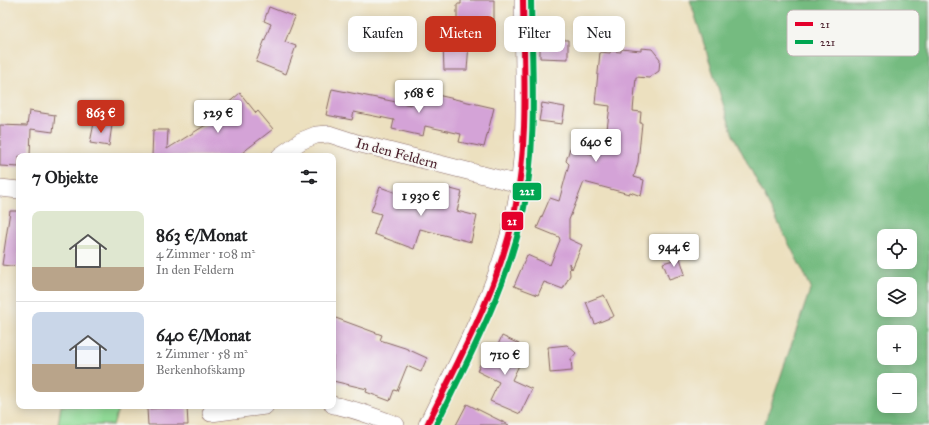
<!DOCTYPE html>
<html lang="de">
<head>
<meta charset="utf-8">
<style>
	:root { --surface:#fff; --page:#f2f2f2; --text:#202124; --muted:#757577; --line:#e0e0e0; --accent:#c8321e }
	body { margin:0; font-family:"IM FELL Great Primer",serif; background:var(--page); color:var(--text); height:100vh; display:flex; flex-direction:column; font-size:15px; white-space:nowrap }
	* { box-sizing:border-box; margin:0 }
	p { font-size:13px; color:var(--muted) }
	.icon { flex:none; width:22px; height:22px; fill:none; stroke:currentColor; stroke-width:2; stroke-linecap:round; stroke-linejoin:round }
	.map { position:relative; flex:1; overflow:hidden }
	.panel { position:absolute; left:16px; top:153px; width:320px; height:256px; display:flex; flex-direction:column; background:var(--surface); border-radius:8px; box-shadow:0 2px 10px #0003 }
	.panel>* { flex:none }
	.hud { position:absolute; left:348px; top:16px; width:380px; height:36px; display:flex; gap:8px }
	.fabs { position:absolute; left:877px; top:229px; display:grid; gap:8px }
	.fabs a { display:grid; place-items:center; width:40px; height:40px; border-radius:8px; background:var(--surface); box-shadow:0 2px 10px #0003; font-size:20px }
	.price { position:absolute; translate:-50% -34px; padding:0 9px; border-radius:4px; background:#fff; color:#222; font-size:13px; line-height:26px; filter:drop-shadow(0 1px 2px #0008) }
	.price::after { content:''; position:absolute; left:50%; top:24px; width:12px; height:9px; margin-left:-6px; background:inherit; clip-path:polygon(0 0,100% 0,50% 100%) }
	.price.current { background:var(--accent); color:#fff }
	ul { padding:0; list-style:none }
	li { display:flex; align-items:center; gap:12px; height:100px; padding:0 16px }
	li+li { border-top:1px solid var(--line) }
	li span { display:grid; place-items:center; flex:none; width:112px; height:80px; border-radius:8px; color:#555 }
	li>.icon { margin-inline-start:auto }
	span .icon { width:48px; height:48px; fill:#fffc; stroke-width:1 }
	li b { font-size:17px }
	h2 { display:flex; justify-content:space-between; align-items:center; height:48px; padding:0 16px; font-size:17px }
	.chip { padding:0 14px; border-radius:8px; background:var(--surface); box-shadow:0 2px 10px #0003; font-size:14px; line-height:36px }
	.chip.current { background:var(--accent); color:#fff }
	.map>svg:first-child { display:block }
	.green { fill:#91db97; stroke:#6e7d61 }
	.forest { fill:#74bb80; stroke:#5f6d56; fill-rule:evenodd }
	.building { fill:#d4a3d7 }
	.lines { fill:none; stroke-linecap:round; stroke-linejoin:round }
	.street-casing { stroke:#83635f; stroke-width:18 }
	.street { stroke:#fff; stroke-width:17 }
	.bus-1-casing { stroke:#f6f6f2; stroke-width:9 }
	.bus-2-casing { stroke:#f6f6f2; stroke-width:9 }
	.bus-1 { stroke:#e4002b; stroke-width:6 }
	.bus-2 { stroke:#00a651; stroke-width:6 }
	.labels { text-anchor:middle; stroke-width:3; stroke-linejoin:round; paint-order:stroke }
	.street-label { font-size:14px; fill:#4a1f2b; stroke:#f6f6f2 }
	.key { fill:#f6f6f2; stroke:#c2b6b6; stroke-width:1 }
	.key-label { font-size:11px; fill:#4a1f2b }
	.line-badge { stroke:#f6f6f2; stroke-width:1.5 }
	.badge-label { font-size:11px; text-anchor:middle; font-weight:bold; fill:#fff }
</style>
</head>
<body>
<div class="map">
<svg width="929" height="425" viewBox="0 0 929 425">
	<rect width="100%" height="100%" fill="#f6f6f2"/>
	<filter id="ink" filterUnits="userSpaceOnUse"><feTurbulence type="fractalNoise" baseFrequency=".025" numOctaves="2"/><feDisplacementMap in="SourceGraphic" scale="8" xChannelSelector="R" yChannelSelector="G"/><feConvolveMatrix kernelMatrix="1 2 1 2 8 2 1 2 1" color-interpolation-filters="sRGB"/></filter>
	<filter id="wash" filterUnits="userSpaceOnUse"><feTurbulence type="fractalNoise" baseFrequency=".012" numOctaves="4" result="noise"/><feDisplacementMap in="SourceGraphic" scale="16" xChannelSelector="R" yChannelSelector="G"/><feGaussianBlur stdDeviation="0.9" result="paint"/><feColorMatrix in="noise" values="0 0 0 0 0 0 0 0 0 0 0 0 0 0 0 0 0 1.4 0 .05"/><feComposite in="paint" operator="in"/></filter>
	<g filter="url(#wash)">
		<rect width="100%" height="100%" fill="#ece0bf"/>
		<path class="green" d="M61,406H119L113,425H58Z"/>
		<path class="forest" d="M690,0H929V425H764L811,287L733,135ZM884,236H910V262H884ZM884,284H910V310H884ZM884,332H910V358H884ZM884,380H910V406H884Z"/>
		<g id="blocks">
			<path class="building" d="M461,0H494V28L457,21V4H461Z
				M269,7L295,17L285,42L296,46L286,74L256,62L271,24L264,21Z
				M540,39L568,40V59L540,58Z
				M469,44L467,70H444L443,45Z
				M641,48L652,49L660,59L659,71L649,78L636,77L633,111L641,112L640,123H642L638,162L634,177L644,180L641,196L630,192L629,194L584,182L569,220V239L582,245L572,269L569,263L570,275L563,289L544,282L538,295L514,286L527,255L550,265L560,240L559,237L537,228L550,198L559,201L569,164L566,161L570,148L596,155L599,144L605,145L610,106L595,104L600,52L610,53L611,51L621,52V49L641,51Z
				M332,89L411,105L414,92L423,94L424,92L494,108L484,147L459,142L461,134L425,126L423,136L392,129L394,120L354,112L352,120L326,115Z
				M240,93L256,113L258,111L273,129L238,156H152L153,130H168L167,149L225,113L226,105Z
				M542,103L565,107L562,124L539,121Z
				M29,111L55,115L53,132L31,129L30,156H19V167L0,166V125L27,126Z
				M94,123L112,125L109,146L90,143Z
				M380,187L436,207L443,187L462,192L457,211L477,216L471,242L420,229L414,249L374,234L381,214L371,211Z
				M10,211H19V267L2,265Z
				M680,258L685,274L669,279L663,263Z
				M604,295L614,316L595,324L586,302Z
				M333,317L382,335L380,340L405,348L427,358L421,372L407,366L397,391L394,390L390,401L366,392L367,389L333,381Z
				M502,336L519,344L513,357L521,361L512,380L532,389L520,414L490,401L499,382L477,371L489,346L496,349Z
				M567,345L576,353L571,359L572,371L550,373L548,347Z
				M467,404L509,425H456Z
				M187,407L188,425H148L147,409Z"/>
		</g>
	</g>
	<g filter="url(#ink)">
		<use href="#blocks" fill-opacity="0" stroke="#83635f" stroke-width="1"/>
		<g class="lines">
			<defs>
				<path id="street" d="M280,156L301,141L316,135L329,134L357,143L519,184
					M0,188L19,190
					M333,405C355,409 376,417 396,425
					M211,413L265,406
					M427,425C460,357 498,289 514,215C529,146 523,70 523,0"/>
			</defs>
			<use href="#street" class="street-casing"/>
			<use href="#street" class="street"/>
			<defs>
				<path id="bus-1" d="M427,425C460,357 498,289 514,215C529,145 524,71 523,0"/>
				<path id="bus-2" d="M436,425C469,358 505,291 522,218C538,147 532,72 531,0"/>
			</defs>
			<use href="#bus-1" class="bus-1-casing"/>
			<use href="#bus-2" class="bus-2-casing"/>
			<use href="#bus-1" class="bus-1"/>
			<use href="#bus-2" class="bus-2"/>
		</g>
	</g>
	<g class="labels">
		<g class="street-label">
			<text transform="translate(397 153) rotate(15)" y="5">In den Feldern</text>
		</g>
	</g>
	<rect x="787" y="10" width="132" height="46" rx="6" class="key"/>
	<rect x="795" y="22" width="18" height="4" fill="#e4002b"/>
	<rect x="795" y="40" width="18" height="4" fill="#00a651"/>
	<g class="key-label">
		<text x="820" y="28">21</text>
		<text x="820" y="46">221</text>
	</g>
	<g class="line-badge">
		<rect x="512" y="182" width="30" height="19" rx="4" fill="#00a651"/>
		<rect x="501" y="211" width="23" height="20" rx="4" fill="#e4002b"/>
	</g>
	<g class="badge-label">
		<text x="527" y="195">221</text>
		<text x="512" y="225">21</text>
	</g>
</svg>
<div class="fabs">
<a><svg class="icon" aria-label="locate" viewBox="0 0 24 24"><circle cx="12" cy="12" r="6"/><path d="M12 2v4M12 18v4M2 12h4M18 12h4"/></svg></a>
<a><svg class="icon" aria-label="layers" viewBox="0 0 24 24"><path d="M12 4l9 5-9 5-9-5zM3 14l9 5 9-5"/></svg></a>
<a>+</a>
<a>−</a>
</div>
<b class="price" style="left:419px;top:114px">568 €</b>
<b class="price current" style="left:101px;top:134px">863 €</b>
<b class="price" style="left:218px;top:134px">529 €</b>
<b class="price" style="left:596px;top:163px">640 €</b>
<b class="price" style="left:421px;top:217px">1 930 €</b>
<b class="price" style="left:674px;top:268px">944 €</b>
<b class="price" style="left:505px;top:376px">710 €</b>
<div class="hud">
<a class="chip">Kaufen</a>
<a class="chip current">Mieten</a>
<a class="chip">Filter</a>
<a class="chip">Neu</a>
</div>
<section class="panel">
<h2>7 Objekte<svg class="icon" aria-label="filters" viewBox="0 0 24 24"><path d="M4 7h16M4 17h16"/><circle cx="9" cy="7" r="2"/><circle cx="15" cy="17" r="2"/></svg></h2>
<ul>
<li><span style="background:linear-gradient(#dfe7d0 70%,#b9a48a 0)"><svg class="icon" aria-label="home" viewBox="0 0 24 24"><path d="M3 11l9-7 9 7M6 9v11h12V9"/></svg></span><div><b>863 €/Monat</b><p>4 Zimmer · 108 m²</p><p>In den Feldern</p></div></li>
<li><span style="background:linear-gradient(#c9d6e8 65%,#b9a48a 0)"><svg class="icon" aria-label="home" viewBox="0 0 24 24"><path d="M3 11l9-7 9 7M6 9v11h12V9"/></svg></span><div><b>640 €/Monat</b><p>2 Zimmer · 58 m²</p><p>Berkenhofskamp</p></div></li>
</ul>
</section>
</div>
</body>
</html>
